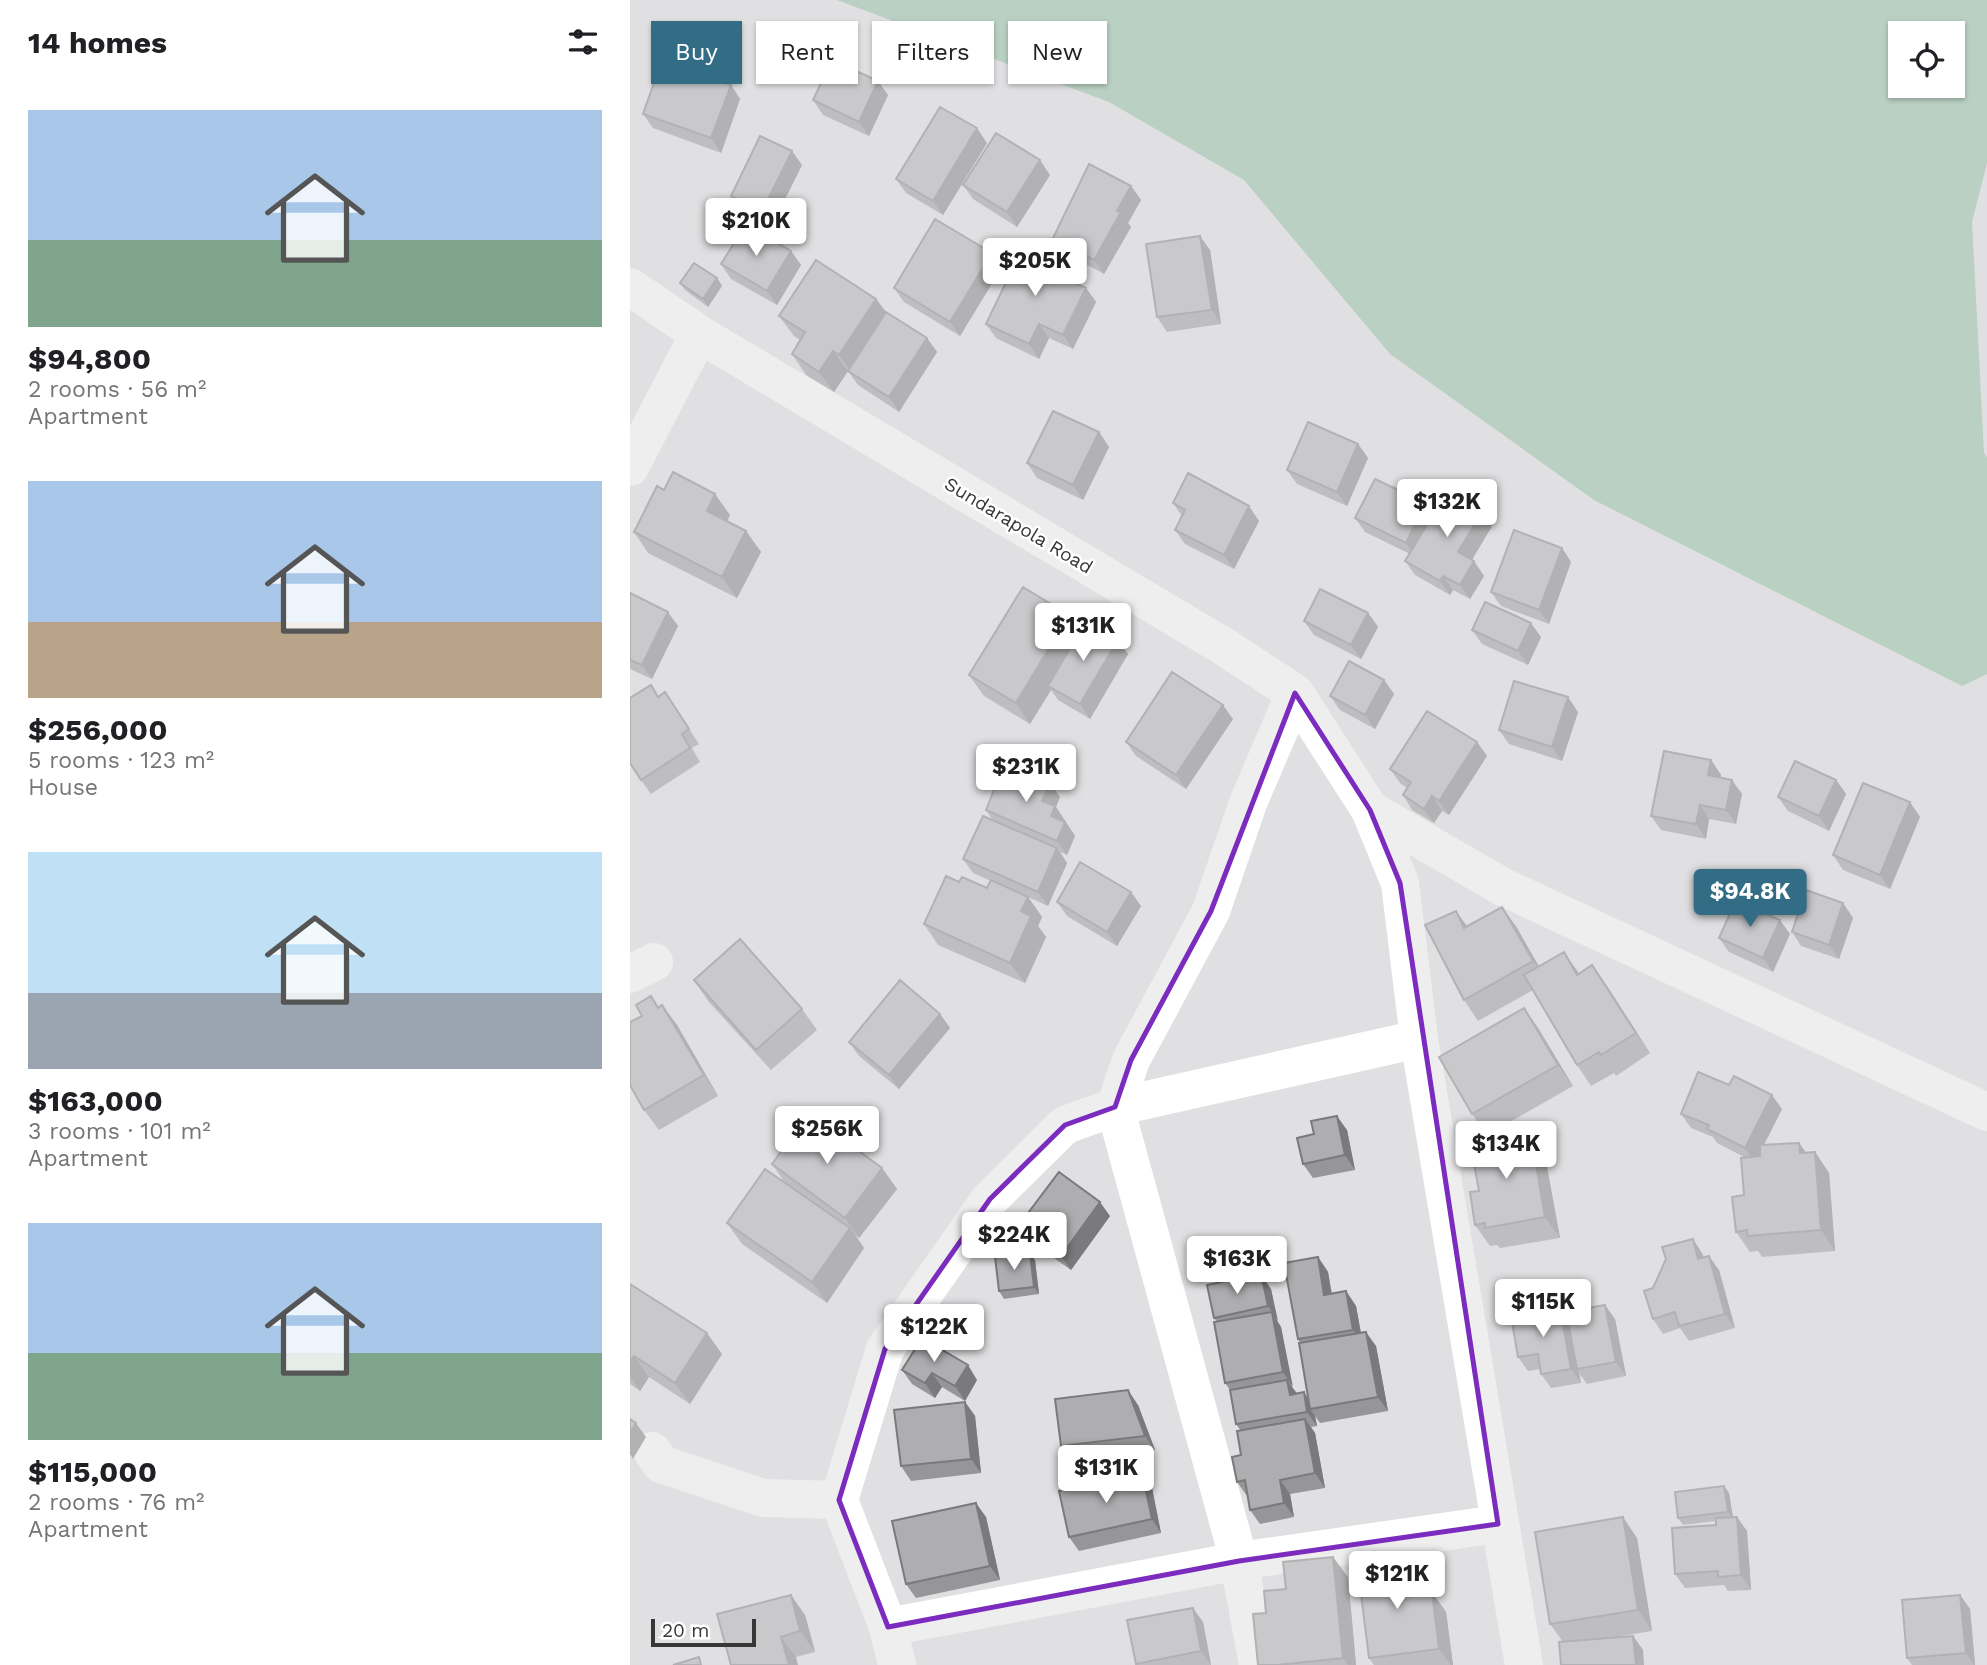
<!DOCTYPE html>
<html lang="en">
<head>
<meta charset="utf-8">
<style>
	:root { --surface:#fff; --page:#f2f2f2; --text:#202124; --muted:#757577; --accent:#326d85 }
	body { margin:0; font-family:"Work Sans",sans-serif; background:var(--page); color:var(--text); height:100vh; display:flex; flex-direction:column; font-size:26px; white-space:nowrap }
	* { box-sizing:border-box; margin:0 }
	p { font-size:23px; color:var(--muted) }
	.icon { flex:none; width:38px; height:38px; fill:none; stroke:currentColor; stroke-width:2; stroke-linecap:round; stroke-linejoin:round }
	.map { position:relative; flex:1; overflow:hidden }
	.panel { display:flex; flex-direction:column; background:var(--surface); width:630px }
	.panel>* { flex:none }
	.guide { position:absolute; left:21px; top:21px; width:665px; height:63px; display:flex; gap:14px }
	.buttons { position:absolute; left:1258px; top:21px; display:grid; gap:14px }
	.buttons a { display:grid; place-items:center; width:77px; height:77px; border-radius:0px; background:var(--surface); box-shadow:0 2px 5px #0004; font-size:35px }
	.scale { position:absolute; left:21px; bottom:18px; width:105px; box-sizing:border-box; padding-left:7px; border:4px solid #373738; border-top:0; font-size:19px; line-height:24px; white-space:nowrap; color:#373738; -webkit-text-stroke:5px #fff; paint-order:stroke }
	.price { position:absolute; translate:-50% -60px; padding:0 16px; border-radius:7px; background:#fff; color:#222; font-size:23px; line-height:46px; filter:drop-shadow(0 2px 4px #0008) }
	.price::after { content:''; position:absolute; left:50%; top:42px; width:21px; height:16px; margin-left:-10px; background:inherit; clip-path:polygon(0 0,100% 0,50% 100%) }
	.price.on { background:var(--accent); color:#fff }
	ul { padding:0; list-style:none }
	li { display:grid; align-content:center; gap:14px; height:371px; padding:0 28px }
	li span { display:grid; place-items:center; height:217px; border-radius:0px; color:#555 }
	li>.icon { margin-inline-start:auto }
	span .icon { width:126px; height:126px; fill:#fffc; stroke-width:1 }
	li b { font-size:30px }
	h2 { display:flex; justify-content:space-between; align-items:center; height:84px; padding:0 28px; font-size:30px }
	.chip { padding:0 24px; border-radius:0px; background:var(--surface); box-shadow:0 2px 5px #0004; font-size:24px; line-height:63px }
	.chip.on { background:var(--accent); color:#fff }
	main { display:flex; flex:1; min-height:0 }
	.map>svg:first-child { display:block }
	.forest { fill:#89bc9e; fill-rule:evenodd }
	.lines { fill:none; stroke-linecap:round; stroke-linejoin:round }
	.minor { stroke:#fff; stroke-width:38 }
	.wall { fill:#969698 }
	.shaded-wall { fill:#7a7a7c }
	.building { fill:#aeaeb1; stroke:#7a7a7c; stroke-width:2 }
	.marked { fill:none; stroke:#7b2cbf; stroke-width:5; stroke-linejoin:round }
	.labels { text-anchor:middle; stroke-width:5; stroke-linejoin:round; paint-order:stroke }
	.street-label { font-size:19px; fill:#373738; stroke:#fff }
</style>
</head>
<body>
<main>
<section class="panel">
<h2>14 homes<svg class="icon" aria-label="filters" viewBox="0 0 24 24"><path d="M4 7h16M4 17h16"/><circle cx="9" cy="7" r="2"/><circle cx="15" cy="17" r="2"/></svg></h2>
<ul>
<li><span style="background:linear-gradient(#a9c7e8 60%,#7fa58c 0)"><svg class="icon" aria-label="home" viewBox="0 0 24 24"><path d="M3 11l9-7 9 7M6 9v11h12V9"/></svg></span><div><b>$94,800</b><p>2 rooms · 56 m²</p><p>Apartment</p></div></li>
<li><span style="background:linear-gradient(#a9c7e8 65%,#b9a48a 0)"><svg class="icon" aria-label="home" viewBox="0 0 24 24"><path d="M3 11l9-7 9 7M6 9v11h12V9"/></svg></span><div><b>$256,000</b><p>5 rooms · 123 m²</p><p>House</p></div></li>
<li><span style="background:linear-gradient(#bfe0f5 65%,#9aa5b1 0)"><svg class="icon" aria-label="home" viewBox="0 0 24 24"><path d="M3 11l9-7 9 7M6 9v11h12V9"/></svg></span><div><b>$163,000</b><p>3 rooms · 101 m²</p><p>Apartment</p></div></li>
<li><span style="background:linear-gradient(#a9c7e8 60%,#7fa58c 0)"><svg class="icon" aria-label="home" viewBox="0 0 24 24"><path d="M3 11l9-7 9 7M6 9v11h12V9"/></svg></span><div><b>$115,000</b><p>2 rooms · 76 m²</p><p>Apartment</p></div></li>
</ul>
</section>
<div class="map">
<svg width="1357" height="1665" viewBox="0 0 1357 1665">
	<rect width="100%" height="100%" fill="#e0e0e2"/>
	<path class="forest" d="M207,0H1357V163L1342,222L1354,453L1357,457V674L1332,686L964,500L760,354L614,180L479,102ZM1270,33H1323V86H1270Z"/>
	<g class="lines">
		<path class="minor" d="M0,287L69,334L593,646L665,693L740,810L770,883L789,1039L894,1665
			M0,467L69,334
			M740,810L871,886L1357,1112
			M0,974L24,962
			M22,1451L31,1464L133,1498L209,1500
			M258,1627L609,1561L868,1524
			M267,1665L258,1627L209,1500L255,1349L360,1199L435,1125L485,1107L501,1060L581,911L618,803L665,693
			M628,1665L609,1561L485,1107L789,1039"/>
	</g>
	<path class="wall" d="M248,81L258,95L239,136L193,115L183,100Z
		M101,85L110,99L91,153L23,128L13,114Z
		M357,143L313,215L276,193L266,179Z
		M172,165L142,225L110,210L101,196Z
		M420,175L387,227L343,199L333,185Z
		M501,186L511,200L498,223L501,227L474,274L433,252L423,238Z
		M580,250L591,324L537,332L527,317Z
		M161,251L171,265L147,305L101,279L91,264Z
		M372,267L330,336L274,302L264,288Z
		M435,267L445,281L444,283L456,288L466,302L443,349L419,338L409,359L366,338L356,324Z
		M87,278L92,286L78,307L55,290L50,283Z
		M246,299L256,312L297,338L307,352L269,412L228,385L218,371L204,392L176,375L162,354L170,340L164,336L149,316Z
		M469,432L479,447L453,500L407,478L397,463Z
		M728,444L738,458L717,506L667,484L657,470Z
		M34,490L100,515L97,521L116,531L131,552L107,598L18,553L4,532Z
		M543,503L629,521L604,569L555,544L545,530L552,516Z
		M803,514L865,521L842,560L854,576L840,599L823,590L820,595L785,575L775,561L780,554L735,532L725,518Z
		M932,548L941,562L919,624L871,606L861,592Z
		M0,593L48,626L22,679L0,669Z
		M738,613L748,627L731,659L684,635L674,621Z
		M439,615L451,631L498,654L460,719L428,700L421,690L400,724L354,696L339,675Z
		M842,630L911,637L898,665L852,644Z
		M754,680L764,694L745,729L710,710L700,696Z
		M35,692L69,744L62,748L70,762L21,794L11,780L29,696Z
		M948,712L932,761L879,744L869,730Z
		M603,719L556,789L506,756L496,742Z
		M847,742L857,756L819,815L812,811L804,823L782,810L773,795L777,788L770,783L760,769Z
		M1081,760L1091,775L1090,778L1112,794L1106,824L1079,819L1076,839L1031,830L1021,816Z
		M1206,780L1216,794L1199,831L1158,811L1148,797Z
		M385,781L430,797L426,807L445,836L437,855L430,852L437,863L418,906L398,897L412,917L408,926L416,937L395,983L308,945L294,924L329,882L357,888L361,881L343,873L333,859L363,821L356,810Z
		M1290,817L1260,889L1213,870L1203,855Z
		M427,902L511,906L487,946L437,916Z
		M1213,903L1223,918L1209,959L1171,946L1162,932Z
		M872,907L887,928L908,966L949,974L962,965L1020,1053L986,1076L984,1073L961,1086L947,1065L903,990L848,1021L834,1000L826,911L837,927Z
		M1160,934L1143,972L1099,952L1089,938Z
		M64,980L172,1009L187,1030L141,1070L78,1001Z
		M21,996L29,1007L32,1005L47,1025L88,1096L29,1130L14,1110L12,1016Z
		M310,1014L320,1028L269,1089L229,1056L219,1042Z
		M908,1028L943,1086L857,1135L842,1114Z
		M1152,1109L1134,1145L1169,1143L1176,1153L1185,1152L1199,1173L1205,1251L1132,1257L1128,1251L1120,1252L1106,1232L1114,1195L1116,1158L1087,1143L1083,1137L1061,1128L1051,1114Z
		M717,1130L725,1170L683,1178L673,1164Z
		M914,1151L930,1238L870,1248L867,1245L860,1246L845,1225L849,1191Z
		M142,1164L252,1168L267,1189L229,1238L226,1236L234,1248L197,1303L112,1244L97,1223L155,1183Z
		M480,1216L441,1270L399,1240L389,1225Z
		M1072,1253L1074,1257L1089,1270L1105,1328L1059,1341L1050,1328L1033,1334L1023,1319V1288Z
		M688,1257L698,1272L702,1294L716,1291L726,1306L731,1333L746,1346L758,1411L690,1423L685,1416L687,1426L681,1427L685,1433L695,1488L660,1494L664,1517L630,1524L620,1510L618,1496H617L607,1482L611,1455V1431L606,1424L600,1390L595,1383L587,1322L584,1318L641,1289L647,1321L651,1327L662,1387L667,1393L678,1399L670,1343L668,1339Z
		M405,1260L409,1294L374,1299L369,1291Z
		M0,1284L92,1354L60,1404L19,1377L10,1391L0,1384Z
		M930,1308L937,1317L985,1319L996,1376L957,1384L949,1373L951,1383L921,1388L911,1374L910,1369L898,1371L888,1357Z
		M272,1370L347,1380L335,1401L312,1387L305,1398L282,1384Z
		M335,1402L345,1416L351,1473L281,1481L271,1466Z
		M508,1405L525,1450L441,1460L431,1446Z
		M512,1473L522,1488L531,1533L449,1551L439,1537Z
		M1094,1486L1099,1493L1103,1517L1117,1531L1121,1590L1098,1591L1094,1585L1055,1588L1045,1574L1086,1525V1521L1053,1525L1048,1518Z
		M356,1517L370,1580L286,1598L276,1584Z
		M1007,1538L1022,1631L985,1637L1003,1636L1013,1650L933,1642L920,1624Z
		M718,1577L726,1665H628L636,1613L656,1589Z
		M801,1583V1592L816,1612L823,1665H744L739,1658Z
		M1330,1595L1340,1609L1345,1665H1282L1277,1658Z
		M175,1615L185,1652L166,1657L101,1665Z
		M573,1622L581,1665H507L506,1664Z"/>
	<path class="shaded-wall" d="M248,81L258,95L239,136L229,122Z
		M101,85L110,99L91,153L81,138Z
		M347,128L357,143L313,215L303,201Z
		M162,151L172,165L142,225L132,211Z
		M410,160L420,175L387,227L377,212Z
		M501,186L511,200L498,223L501,227L474,274L464,260L487,211Z
		M570,236L580,250L591,324L582,310Z
		M161,251L171,265L147,305L137,291Z
		M362,253L372,267L330,336L320,322Z
		M435,267L445,281L441,291L431,277Z
		M87,278L92,286L78,307L73,299Z
		M456,288L466,302L443,349L433,335Z
		M246,299L261,319L224,375L209,355Z
		M409,324L419,338L409,359L399,344Z
		M297,338L307,352L269,412L259,397Z
		M203,351L218,371L204,392L189,372Z
		M469,432L479,447L453,500L443,485Z
		M728,444L738,458L717,506L707,492Z
		M85,494L100,515L92,532L77,511Z
		M795,503L805,517L786,557L776,543Z
		M619,506L629,521L604,569L594,555Z
		M855,507L865,521L838,566L828,552Z
		M116,531L131,552L107,598L92,577Z
		M932,548L941,562L919,624L909,610Z
		M844,561L854,576L840,599L830,585Z
		M813,576L823,590L820,595L810,581Z
		M38,612L48,626L22,679L12,665Z
		M738,613L748,627L731,659L721,645Z
		M439,615L454,636L418,686L421,690L400,724L386,703Z
		M901,623L911,637L898,665L888,651Z
		M488,640L498,654L460,719L450,704Z
		M754,680L764,694L745,729L735,715Z
		M938,697L948,712L932,761L922,747Z
		M593,705L603,719L556,789L546,775Z
		M847,742L857,756L819,815L809,801Z
		M1081,760L1091,775L1088,790L1078,775Z
		M1102,780L1112,794L1106,824L1096,810Z
		M1206,780L1216,794L1199,831L1189,816Z
		M420,783L430,797L426,807L445,836L437,855L427,841L412,801Z
		M802,796L812,811L804,823L794,809Z
		M1280,802L1290,817L1260,889L1250,875Z
		M1070,805L1079,819L1076,839L1066,824Z
		M427,848L437,863L418,906L408,892Z
		M501,892L511,906L487,946L477,932Z
		M398,897L412,917L408,926L416,937L395,983L380,963L391,911Z
		M1213,903L1223,918L1209,959L1199,945Z
		M872,907L887,928L918,982L903,961Z
		M826,911L841,932L834,928Z
		M1150,920L1160,934L1143,972L1133,958Z
		M934,952L948,972L962,996L947,975Z
		M962,965L977,986L1020,1053L1006,1033Z
		M32,1005L47,1025L88,1096L74,1075Z
		M894,1008L908,1028L943,1086L928,1065Z
		M310,1014L320,1028L269,1089L259,1075Z
		M1142,1095L1152,1109L1125,1162L1115,1148Z
		M707,1116L717,1130L725,1170L715,1155Z
		M900,1130L914,1151L930,1238L915,1217Z
		M1169,1143L1184,1164L1170,1153Z
		M1185,1152L1199,1173L1205,1251L1191,1230Z
		M252,1168L267,1189L229,1238L215,1218Z
		M470,1202L480,1216L441,1270L431,1256Z
		M220,1228L234,1248L197,1303L182,1282Z
		M1063,1239L1072,1253L1078,1273L1068,1259Z
		M400,1253L405,1260L409,1294L404,1287Z
		M1079,1256L1089,1270L1105,1328L1095,1314Z
		M688,1257L698,1272L704,1310L694,1295Z
		M631,1274L641,1289L648,1321L638,1306Z
		M716,1291L726,1306L733,1345L723,1330Z
		M975,1305L985,1319L996,1376L986,1362Z
		M930,1308L940,1322L947,1369L949,1373L951,1383L941,1369Z
		M642,1312L651,1327L663,1387L653,1372Z
		M736,1332L746,1346L758,1411L748,1397Z
		M77,1333L92,1354L60,1404L45,1383Z
		M4,1356L19,1377L10,1391L0,1376V1363Z
		M338,1365L347,1380L335,1401L325,1386Z
		M302,1373L312,1387L305,1398L295,1383Z
		M657,1380L667,1394L660,1395Z
		M498,1390L508,1405L525,1450L515,1436Z
		M674,1392L683,1406L680,1409L685,1416L687,1426L677,1412Z
		M335,1402L345,1416L351,1473L341,1459Z
		M675,1419L685,1433L695,1488L685,1473Z
		M6,1423L16,1437L3,1459L0,1454V1433Z
		M512,1473L522,1488L531,1533L522,1519Z
		M650,1480L660,1494L664,1517L654,1503Z
		M1094,1486L1099,1493L1103,1519L1098,1512Z
		M346,1503L356,1517L370,1580L360,1566Z
		M993,1517L1007,1538L1022,1631L1008,1610Z
		M1107,1517L1117,1531L1121,1590L1111,1575Z
		M703,1557L718,1577L726,1665H718L713,1658Z
		M786,1562L801,1583L804,1614L789,1593Z
		M802,1592L816,1612L823,1665H821L809,1649Z
		M161,1595L175,1615L185,1652L170,1631Z
		M1330,1595L1340,1609L1345,1665H1344L1336,1653Z
		M563,1608L573,1622L581,1665L571,1651Z
		M1003,1636L1013,1650L1014,1665H1006Z
		M151,1637L166,1657L168,1665H159Z"/>
	<path class="building" d="M32,60L101,85L81,138L13,114Z
		M202,60L248,81L229,122L183,100Z
		M310,107L347,128L303,201L266,179Z
		M366,133L410,160L377,212L333,185Z
		M130,136L162,151L132,211L101,196Z
		M459,164L501,186L487,211L491,212L464,260L423,238Z
		M305,219L362,253L320,322L264,288Z
		M116,224L161,251L137,291L91,264Z
		M570,236L582,310L527,317L516,244Z
		M393,247L435,267L431,277L456,288L433,335L409,324L399,344L356,324Z
		M186,260L246,299L209,355L203,351L189,372L162,354L175,332L149,316Z
		M64,263L87,278L73,299L50,283Z
		M256,312L297,338L259,397L218,371Z
		M423,411L469,432L443,485L397,463Z
		M678,422L728,444L707,492L657,470Z
		M43,472L85,494L77,511L116,531L92,577L4,532L27,486L34,490Z
		M558,473L619,506L594,555L545,530L555,510L543,503Z
		M745,479L795,503L776,543L725,518Z
		M820,487L855,507L828,552L844,561L830,585L813,576L810,581L775,561Z
		M884,530L932,548L909,610L861,592Z
		M393,587L439,615L386,703L339,675Z
		M690,589L738,613L721,645L674,621Z
		M0,593L38,612L12,665L0,660Z
		M855,602L901,623L888,651L842,630Z
		M456,621L488,640L450,704L418,686Z
		M719,661L754,680L735,715L700,696Z
		M542,672L593,705L546,775L496,742Z
		M884,681L938,697L922,747L869,730Z
		M21,685L28,697L35,692L59,729L52,734L60,748L11,780L0,763V698Z
		M797,711L847,742L809,801L802,796L794,809L773,795L781,782L760,769Z
		M1034,751L1081,760L1078,775L1102,780L1096,810L1070,805L1066,824L1021,816Z
		M1165,761L1206,780L1189,816L1148,797Z
		M390,770L420,783L412,801L425,806L421,816L435,822L427,841L356,810L370,775L385,781Z
		M1233,783L1280,802L1250,875L1203,855Z
		M353,816L427,848L408,892L333,859Z
		M450,862L501,892L477,932L427,902Z
		M316,876L329,882L332,877L357,888L361,880L398,897L391,911L401,916L380,963L294,924Z
		M1176,890L1213,903L1199,945L1162,932Z
		M1106,900L1150,920L1133,958L1089,938Z
		M872,907L903,961L834,1000L795,925L826,911L834,928Z
		M110,939L172,1009L126,1050L64,980Z
		M934,952L947,975L962,965L1006,1033L971,1055L969,1052L947,1065L894,975Z
		M270,980L310,1014L259,1075L219,1042Z
		M21,996L28,1008L32,1005L74,1075L14,1110L0,1085V1022L12,1016L6,1005Z
		M894,1008L928,1065L842,1114L809,1057Z
		M1068,1072L1099,1085L1104,1076L1142,1095L1115,1148L1077,1129L1079,1125L1051,1114Z
		M179,1114L252,1168L215,1218L142,1164Z
		M707,1116L715,1155L673,1164L667,1138L684,1134L681,1121Z
		M900,1130L915,1217L855,1228V1223L845,1225L840,1192L849,1191L840,1141Z
		M1169,1143L1170,1153L1185,1152L1191,1230L1117,1236V1230L1106,1232L1102,1197L1114,1195L1111,1158L1130,1156V1145Z
		M135,1169L220,1228L182,1282L97,1223Z
		M429,1172L470,1202L431,1256L389,1225Z
		M1063,1239L1068,1259L1079,1256L1095,1314L1049,1326L1045,1312L1023,1319L1014,1291L1023,1288L1036,1259L1032,1247Z
		M400,1253L404,1287L369,1291L365,1257Z
		M688,1257L694,1295L716,1291L723,1330L668,1339L654,1263Z
		M631,1274L638,1306L584,1318L577,1285Z
		M0,1284L77,1333L45,1383L4,1356L0,1363Z
		M975,1305L986,1362L947,1369L936,1312Z
		M930,1308L941,1369L911,1374L908,1354L888,1357L881,1316Z
		M642,1312L653,1372L595,1383L584,1322Z
		M736,1332L748,1397L680,1409L669,1343Z
		M292,1338L338,1365L325,1386L302,1373L295,1383L272,1370Z
		M657,1380L660,1395L674,1392L677,1412L606,1424L600,1390Z
		M498,1390L515,1436L431,1446L425,1399Z
		M335,1402L341,1459L271,1466L264,1410Z
		M0,1419L6,1423L0,1433Z
		M675,1419L685,1473L650,1480L654,1503L620,1510L615,1480L607,1482L602,1457L611,1455L607,1431Z
		M512,1473L522,1519L439,1537L429,1491Z
		M1094,1486L1098,1512L1048,1518L1045,1492Z
		M346,1503L360,1566L276,1584L262,1521Z
		M993,1517L1008,1610L920,1624L905,1532Z
		M1107,1517L1111,1575L1088,1577V1571L1045,1574L1042,1528L1086,1525V1518Z
		M703,1557L713,1658L647,1665H628L623,1614L636,1613L634,1591L656,1589L653,1562Z
		M786,1562L789,1593L802,1592L809,1649L739,1658L728,1570Z
		M161,1595L170,1631L151,1637L159,1665H101L87,1614Z
		M1330,1595L1336,1653L1277,1658L1272,1600Z
		M563,1608L571,1651L506,1664L497,1620Z
		M1003,1636L1006,1665H931L929,1642Z
		M69,1657L71,1665H43Z"/>
	<path d="M0 0H1357V1665H0ZM665,693L740,810L770,883L868,1524L609,1561L258,1627L209,1500L255,1349L360,1199L435,1125L485,1107L501,1060L581,911Z" fill="#e0e0e2" fill-opacity=".55" fill-rule="evenodd"/>
	<path class="marked" d="M665,693L740,810L770,883L868,1524L609,1561L258,1627L209,1500L255,1349L360,1199L435,1125L485,1107L501,1060L581,911Z"/>
	<g class="labels">
		<g class="street-label">
			<text transform="translate(389 525) rotate(31)" y="7">Sundarapola Road</text>
		</g>
	</g>
</svg>
<div class="buttons">
<a><svg class="icon" aria-label="locate" viewBox="0 0 24 24"><circle cx="12" cy="12" r="6"/><path d="M12 2v4M12 18v4M2 12h4M18 12h4"/></svg></a>
</div>
<div class="scale">20 m</div>
<b class="price" style="left:126px;top:258px">$210K</b>
<b class="price" style="left:405px;top:298px">$205K</b>
<b class="price" style="left:817px;top:539px">$132K</b>
<b class="price" style="left:453px;top:663px">$131K</b>
<b class="price" style="left:396px;top:804px">$231K</b>
<b class="price on" style="left:1120px;top:929px">$94.8K</b>
<b class="price" style="left:197px;top:1166px">$256K</b>
<b class="price" style="left:876px;top:1181px">$134K</b>
<b class="price" style="left:384px;top:1272px">$224K</b>
<b class="price" style="left:607px;top:1296px">$163K</b>
<b class="price" style="left:913px;top:1339px">$115K</b>
<b class="price" style="left:304px;top:1364px">$122K</b>
<b class="price" style="left:476px;top:1505px">$131K</b>
<b class="price" style="left:767px;top:1611px">$121K</b>
<div class="guide">
<a class="chip on">Buy</a>
<a class="chip">Rent</a>
<a class="chip">Filters</a>
<a class="chip">New</a>
</div>
</div>
</main>
</body>
</html>
